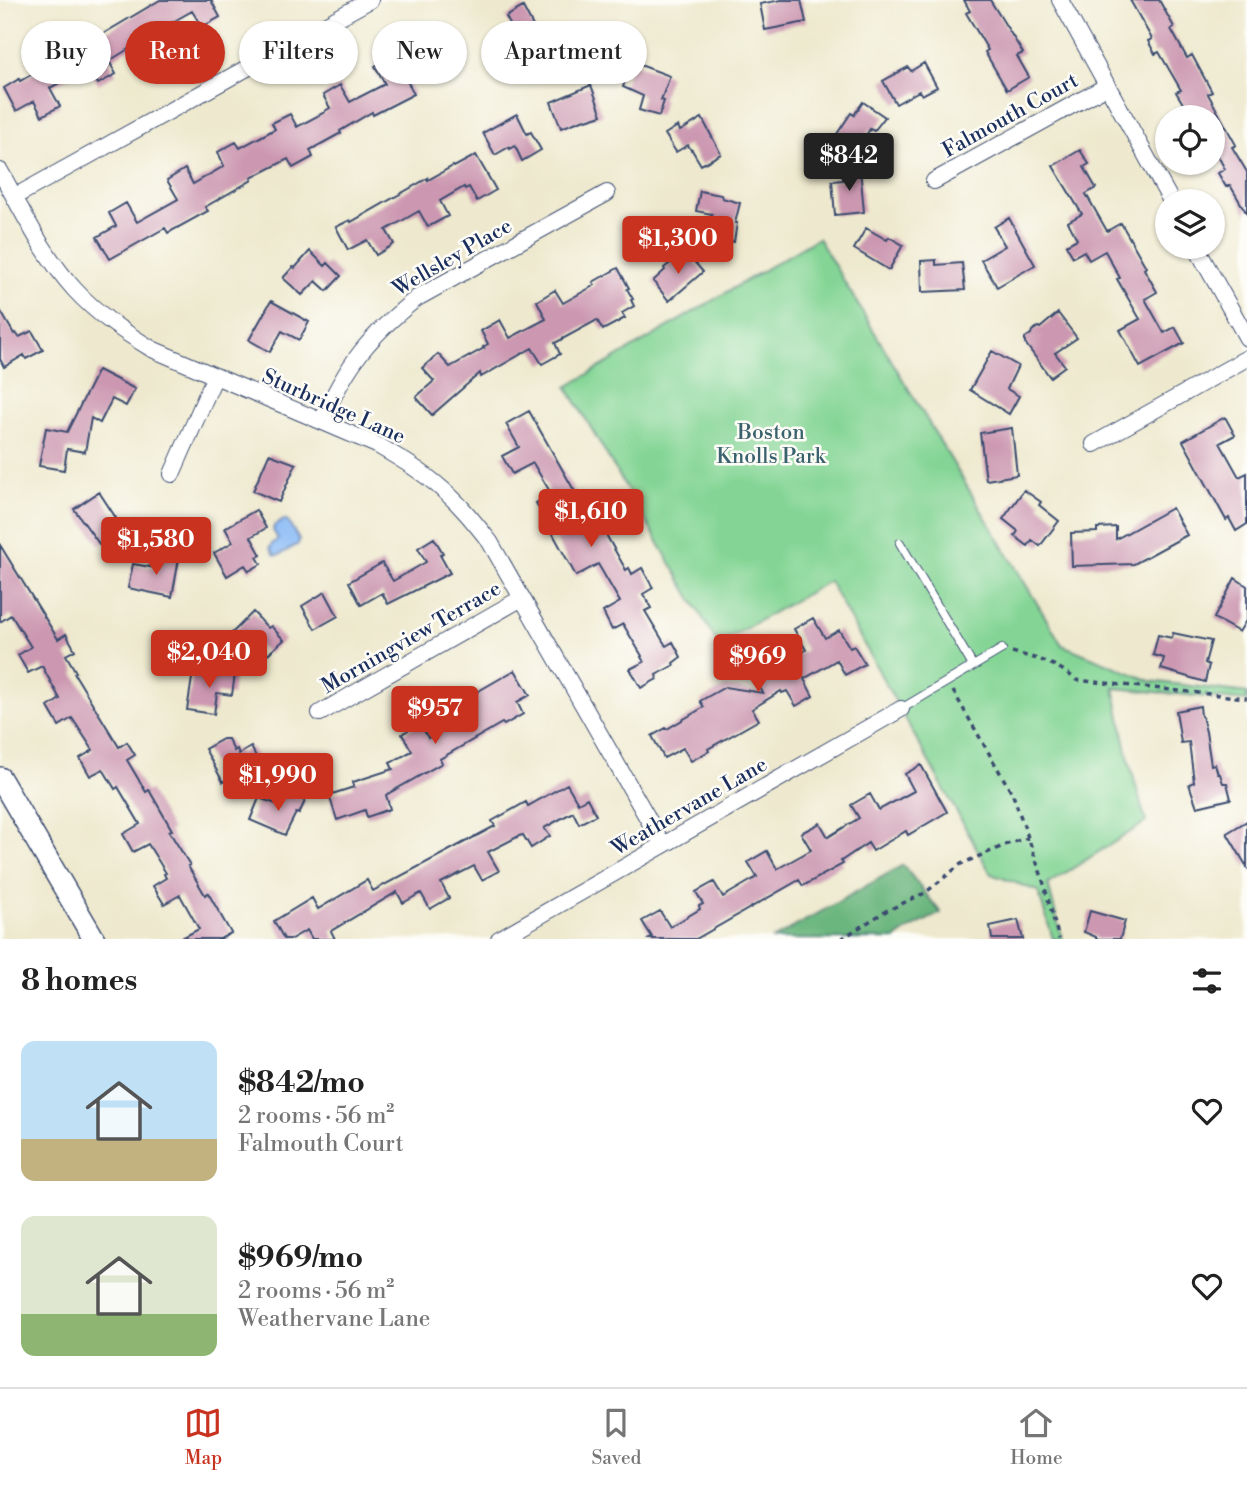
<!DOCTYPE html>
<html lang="en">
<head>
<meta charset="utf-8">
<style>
	:root { --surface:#fff; --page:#f6f6f6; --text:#222; --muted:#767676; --line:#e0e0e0; --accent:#c8321e }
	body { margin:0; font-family:"Libre Bodoni",serif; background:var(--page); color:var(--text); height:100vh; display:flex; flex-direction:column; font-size:26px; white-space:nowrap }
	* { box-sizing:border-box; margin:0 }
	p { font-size:23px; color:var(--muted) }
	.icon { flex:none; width:38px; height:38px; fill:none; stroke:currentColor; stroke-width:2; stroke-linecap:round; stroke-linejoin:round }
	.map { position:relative; height:939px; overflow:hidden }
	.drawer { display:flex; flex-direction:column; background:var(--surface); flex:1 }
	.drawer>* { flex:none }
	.top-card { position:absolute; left:21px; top:21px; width:700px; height:63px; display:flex; gap:14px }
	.controls { position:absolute; left:1155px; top:105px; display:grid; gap:14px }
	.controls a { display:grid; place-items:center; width:70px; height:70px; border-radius:50%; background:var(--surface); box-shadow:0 2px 5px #0004; font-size:35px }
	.price { position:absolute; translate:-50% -60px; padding:0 16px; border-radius:7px; background:var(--accent); color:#fff; font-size:23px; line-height:46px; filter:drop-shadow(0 2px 4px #0008) }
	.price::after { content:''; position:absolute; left:50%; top:42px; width:21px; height:16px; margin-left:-10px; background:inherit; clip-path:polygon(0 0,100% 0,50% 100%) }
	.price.selected { background:#222; color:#fff }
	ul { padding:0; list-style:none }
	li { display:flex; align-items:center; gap:21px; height:175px; padding:0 21px }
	li span { display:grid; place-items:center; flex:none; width:196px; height:140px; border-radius:14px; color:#555 }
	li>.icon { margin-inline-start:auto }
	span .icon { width:84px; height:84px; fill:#fffc; stroke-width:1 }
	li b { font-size:30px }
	h2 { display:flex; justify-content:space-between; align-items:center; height:84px; padding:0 21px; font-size:30px }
	.pill { padding:0 24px; border-radius:32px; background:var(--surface); box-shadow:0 2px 5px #0004; font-size:24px; line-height:63px }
	.pill.selected { background:var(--accent); color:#fff }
	.tab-bar { display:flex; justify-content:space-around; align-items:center; height:98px; border-top:2px solid var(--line); background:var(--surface); font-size:19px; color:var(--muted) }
	.tab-bar a { display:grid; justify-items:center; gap:4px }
	.tab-bar .selected { color:var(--accent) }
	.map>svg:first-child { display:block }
	.green { fill:#84d595; stroke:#50827a; stroke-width:2 }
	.forest { fill:#6bb67e; stroke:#43726e; stroke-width:2 }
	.water { fill:#89baf6; stroke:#5274aa; stroke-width:2 }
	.building { fill:#cc98b1 }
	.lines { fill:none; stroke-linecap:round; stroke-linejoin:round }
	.service-casing { stroke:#3b4b6f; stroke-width:10 }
	.minor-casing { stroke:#3b4b6f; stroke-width:18 }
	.tertiary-casing { stroke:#3b4b6f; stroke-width:24 }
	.path { stroke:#3b4b6f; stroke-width:3.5; stroke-dasharray:5 5; stroke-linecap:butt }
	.service { stroke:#fff; stroke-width:8 }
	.minor { stroke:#fff; stroke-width:16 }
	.tertiary { stroke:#fff; stroke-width:21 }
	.labels { text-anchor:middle; stroke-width:5; stroke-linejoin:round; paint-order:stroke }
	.street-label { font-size:21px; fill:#1b2f5e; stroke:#fdfcf7 }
	.park-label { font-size:21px; fill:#3a616e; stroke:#fdfcf7 }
</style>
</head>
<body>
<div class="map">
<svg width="1247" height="939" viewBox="0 0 1247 939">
	<rect width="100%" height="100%" fill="#fdfcf7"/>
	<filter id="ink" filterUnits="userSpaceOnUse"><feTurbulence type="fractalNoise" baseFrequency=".0143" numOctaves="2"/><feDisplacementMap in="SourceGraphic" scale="14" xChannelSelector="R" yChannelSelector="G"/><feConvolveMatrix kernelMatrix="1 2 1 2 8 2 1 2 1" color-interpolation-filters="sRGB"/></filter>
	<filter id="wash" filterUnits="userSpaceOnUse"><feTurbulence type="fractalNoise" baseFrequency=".00686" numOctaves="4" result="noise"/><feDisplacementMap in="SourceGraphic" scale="28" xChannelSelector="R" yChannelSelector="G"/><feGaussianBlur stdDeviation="1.57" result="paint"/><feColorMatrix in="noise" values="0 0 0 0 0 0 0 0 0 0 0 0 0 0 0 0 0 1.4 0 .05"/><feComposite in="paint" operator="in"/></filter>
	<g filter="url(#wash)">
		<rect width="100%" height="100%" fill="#eee9ce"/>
		<path class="green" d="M818,238L1062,645L1150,681L1247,693V701L1114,688L1129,761L1146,822L1048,884L1062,939H1053L1038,891L991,874L829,581L718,644L567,387Z"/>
		<path class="forest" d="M903,865L941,913L911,928L895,939H773Z"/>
		<path class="water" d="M284,520H287L299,540L298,544L279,555H275L270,548L272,544L278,539L273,530L274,526Z"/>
		<g id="blocks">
			<path class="building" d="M160,0H211L220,17L202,27L192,11L155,32L163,48L148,56L141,45L137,48L135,45L109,61L116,74L98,84L88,67L50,88L60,106L42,116L34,101L16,111L4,88L19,79L20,81L55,61L53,58L94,35L96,38Z
				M781,0H801L806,22L765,30L760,4Z
				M964,0H990L1023,53L1017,56L1029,77L1007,90L985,52L988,50L966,13L970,11Z
				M1130,0H1159L1174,27L1171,29L1187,58L1192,55L1212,92L1208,94L1236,145L1232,147L1247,172V214L1230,185L1226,187L1218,173L1225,169L1213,147V117H1191L1176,92L1181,90L1159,52L1155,54L1148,41L1152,39Z
				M523,7L544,47L505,68L493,46L515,34L506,17Z
				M448,26L460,46L405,77L414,94L373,115L372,112L340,131L341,133L310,150L313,157L293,168L288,159L251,178L252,180L205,207L208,211L168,233L165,228L110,259L97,237L116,226L109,213L126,203L137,222L178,199L167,180L185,169L193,184L224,166L218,152L236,142L240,148L275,129L272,123L290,114L297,127L325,112V111L330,108L323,95L340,85L350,102L385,84L375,66L435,31L436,33Z
				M632,62L670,76L661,100L664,101L659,116L639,110L643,96L623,87Z
				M924,63L937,87L922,95L919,91L896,104L883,81L908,67L911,71Z
				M591,85L602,115L586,120L585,119L561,128L551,102Z
				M863,102L885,117L874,131L870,129L856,151L835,137L851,113L854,115Z
				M517,114L527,134L531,132L541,150L522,161L515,146L510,149L509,147L495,155L483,133Z
				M702,118L721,154L701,165L692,150H691L688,145L676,152L665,134L678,126L680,131Z
				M1080,150L1089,164L1084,167L1096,188L1086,194L1107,231L1121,223L1146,267L1144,269L1157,292L1145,299L1164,333L1175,327L1184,343L1140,367L1120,330L1140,319L1117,279L1120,278L1105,251L1089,260L1084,251L1073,257L1066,245L1077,239L1068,222L1082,214L1053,166Z
				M476,155L496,190L477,201L469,187L465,189L464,187L440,201L448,216L428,227L419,211L386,230L394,244L376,255L367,240L348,250L336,227L350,220L351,222L428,178V180L453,166L454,167Z
				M860,168L864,212L835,215L832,181L843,180L842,169Z
				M700,191L721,195L722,198L740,203L735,223H737L734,242L709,236L712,221L711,220L712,214L696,211Z
				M1009,218L1035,265L997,287L981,260L1005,246L994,227Z
				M866,228L887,240L889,237L903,245L889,270L854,249Z
				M310,251L325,266L328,263L341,276L327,291L316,281L302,295L283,278L293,267L295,268Z
				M685,251L703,272L669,301L653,281L665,270L664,268Z
				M936,260V265L962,263L965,290L922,292L921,261Z
				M618,268L629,288L627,289L633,299L631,300L634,306L622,313L625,318L603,330L597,320L555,343L560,354L542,364L532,348L481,377L480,373L432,415L416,397L434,381L422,368L438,354L450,367L484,348L483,347L488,344L481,331L500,320L510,338L546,319L537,301L555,290L563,303L595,285L593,282Z
				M271,301L309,322L299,340L282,331L270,352L249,340Z
				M0,310L14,334L16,333L19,337L32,331L43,350L26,359L24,355L4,367L0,359Z
				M1058,313L1077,338L1055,353L1065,366L1050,377L1025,343V338L1031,334L1032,331L1038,327L1040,328Z
				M992,351L1018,366L1007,389L1019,396L1009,414L970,390Z
				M98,370L135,389L126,406L112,399L100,423L91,418L85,452L67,449L64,470L39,466L46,428L67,432Z
				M529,411L591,520L596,517L626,570L629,568L632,574L642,568L653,588L643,594L651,608L645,611L666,646L673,642L681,657L673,663L674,665L656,675L657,679L641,688L630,669L644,662L641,657L642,656L623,624L612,630L603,612L620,602L598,564L576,576L536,503L550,495L548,491L549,490L533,463L512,474L502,456L519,447L506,424Z
				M1225,417L1235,435L1220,443L1239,477L1247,473V524L1236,531L1229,518L1226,520L1183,441Z
				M1012,428L1017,475L986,480L980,433Z
				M269,454L296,464L279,502L253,491Z
				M1024,490L1041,502L1039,505L1059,521L1040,546L1032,540L1028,546L1015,536L1018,531L1003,519Z
				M99,492L116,518L113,521L120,531L100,545L74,509Z
				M1172,508L1187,535L1134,564L1072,566L1071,533L1097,532V528L1116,527V539Z
				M256,510L266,528L251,537L261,555L257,557L261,564L249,571L245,565L227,576L214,553L233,542L225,528Z
				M434,538L443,553L440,555L450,573L388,604L382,593L361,605L349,582L382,563L393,581L426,562L418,548Z
				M0,545L58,639L66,634L75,650L66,655L76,672L74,673L119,747L127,742L135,755L127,760L146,792L149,790L172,830L169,831L190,865L188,866L205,895L208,893L231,933L220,939H180L199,929L180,895L164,904L153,886L166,878L164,874L166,873L148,844L133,852L123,834L140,824L118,787L115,789L103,769L90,776L80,758L93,750L72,718L59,726L48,707L60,699L42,666L28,673L18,655L31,647L11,615L0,622Z
				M159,555L179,559L172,597L128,588L133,564L156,568Z
				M1235,578L1247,586V619L1239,632L1214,618Z
				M325,592L338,616L315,629L302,606Z
				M253,612L268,628L271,626L284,640L268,654L259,645L256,648L254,646L242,657L226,639Z
				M813,618L825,638L839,630L850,648L854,646L865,664L845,675L837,660L804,679L813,696L796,706L787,691L782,693L781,691L752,709L759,720L708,749L709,751L691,761L683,748L664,758L652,736L666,728L667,729L704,707L700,701L725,687L763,693L754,678L769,669L770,671L806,650L794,629Z
				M1173,633L1211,641L1205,663L1209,665L1205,682L1161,669L1164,658L1153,655L1158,635L1172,638Z
				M216,670L235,674L232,695L217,693L214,714L187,710L193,672L215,675Z
				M515,670L530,695L517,702L523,714L504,725L502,723L440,759L442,763L386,795L390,809L367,817L365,810L337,820L329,795L354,787L353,782L393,769L390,763L412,751L402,734L420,723L428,738L457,721L449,708Z
				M1200,706L1201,716H1202L1206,732L1211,765L1215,764L1218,774H1220L1223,783H1227L1231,799L1197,807L1189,784L1194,782L1189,742L1181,743L1176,711Z
				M223,739H228L234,751L237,749L239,754L251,747L261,766L244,775L242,771L223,782L205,749Z
				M921,765L947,812L908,835L906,831L873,851L868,843L841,861L843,864L803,886L799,880L696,939H649L652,937L642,921L660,911L670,927L700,909L699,906L703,904L696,892L714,882L723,897L757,877L748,862L767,851L777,869L811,850L801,833L820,823L828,837L859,818L851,805L870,794L879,810L914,791L905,774Z
				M567,784L578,803L587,798L596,815L579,824L573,812L544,828L550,836L531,848L523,835L519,836L488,852L499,871L482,880L474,866L441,883L449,898L430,909L421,893L403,903L397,892L331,931L335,939H312L307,930L291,939H284L274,921L312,898L318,909L367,880L373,891L495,826L492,821L526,802L528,806Z
				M286,792L305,801L299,814L296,813L285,835L250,820L259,798L279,805Z
				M1247,821V867L1227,833Z
				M1090,911L1125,921L1120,939H1096V937L1084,932Z
				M1018,920L1023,939H992L990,926Z"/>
		</g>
	</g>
	<g filter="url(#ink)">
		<use href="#blocks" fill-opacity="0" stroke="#3b4b6f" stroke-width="2"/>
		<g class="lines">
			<defs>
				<path id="service" d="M900,543L973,666
					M901,709L1002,649"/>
				<path id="minor" d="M1060,0L1171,201
					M0,171C23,212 43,255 75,290C97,314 124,332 152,349L379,446C401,459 423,472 442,489C460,504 475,523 490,542L663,845
					M934,181L1107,86
					M14,197L370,0
					M1196,247L1247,338
					M322,421C346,365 369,336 417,298L607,193
					M1094,444L1247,358
					M172,474L215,376
					M320,713L522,598
					M499,939L901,709"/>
				<path id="tertiary" d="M0,778L94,939"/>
			</defs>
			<use href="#service" class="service-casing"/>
			<use href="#minor" class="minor-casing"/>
			<use href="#tertiary" class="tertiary-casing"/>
			<path class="path" d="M1012,652C1037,659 1056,662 1076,680L1247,698
				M953,691L1013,795L1042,877L1059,939
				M841,939L886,911L925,893L961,864L1010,843L1028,838"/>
			<use href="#service" class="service"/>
			<use href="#minor" class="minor"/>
			<use href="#tertiary" class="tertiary"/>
		</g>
	</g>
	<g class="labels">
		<g class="street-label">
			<text transform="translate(1010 115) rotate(-29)" y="7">Falmouth Court</text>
			<text transform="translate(452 257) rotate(-30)" y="7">Wellsley Place</text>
			<text transform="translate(334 406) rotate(24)" y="7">Sturbridge Lane</text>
			<text transform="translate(411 637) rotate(-30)" y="7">Morningview Terrace</text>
			<text transform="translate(689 806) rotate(-30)" y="7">Weathervane Lane</text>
		</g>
		<g class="park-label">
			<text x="771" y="439">Boston<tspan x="771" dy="24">Knolls Park</tspan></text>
		</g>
	</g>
</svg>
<div class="controls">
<a><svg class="icon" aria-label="locate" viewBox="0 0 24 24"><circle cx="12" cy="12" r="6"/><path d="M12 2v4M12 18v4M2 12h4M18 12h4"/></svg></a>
<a><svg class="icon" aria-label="layers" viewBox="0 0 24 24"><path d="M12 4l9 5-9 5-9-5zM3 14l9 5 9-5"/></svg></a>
</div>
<b class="price selected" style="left:849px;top:193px">$842</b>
<b class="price" style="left:678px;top:276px">$1,300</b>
<b class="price" style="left:591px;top:549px">$1,610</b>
<b class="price" style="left:156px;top:577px">$1,580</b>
<b class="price" style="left:209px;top:690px">$2,040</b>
<b class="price" style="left:758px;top:694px">$969</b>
<b class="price" style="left:435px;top:746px">$957</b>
<b class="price" style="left:278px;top:813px">$1,990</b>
<div class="top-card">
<a class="pill">Buy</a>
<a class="pill selected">Rent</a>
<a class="pill">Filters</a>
<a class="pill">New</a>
<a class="pill">Apartment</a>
</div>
</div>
<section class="drawer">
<h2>8 homes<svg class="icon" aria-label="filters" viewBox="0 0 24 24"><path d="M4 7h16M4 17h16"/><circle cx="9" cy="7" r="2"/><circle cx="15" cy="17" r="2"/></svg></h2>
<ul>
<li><span style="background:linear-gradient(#bfe0f5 70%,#c2b280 0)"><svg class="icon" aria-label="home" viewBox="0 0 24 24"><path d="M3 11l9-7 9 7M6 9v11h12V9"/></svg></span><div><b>$842/mo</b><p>2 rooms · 56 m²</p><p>Falmouth Court</p></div><svg class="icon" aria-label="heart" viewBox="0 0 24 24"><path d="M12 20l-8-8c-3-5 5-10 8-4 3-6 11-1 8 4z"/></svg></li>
<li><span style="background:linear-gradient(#dfe7d0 70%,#8fb573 0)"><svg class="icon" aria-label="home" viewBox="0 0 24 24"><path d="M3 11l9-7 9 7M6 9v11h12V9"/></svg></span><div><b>$969/mo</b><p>2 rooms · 56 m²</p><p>Weathervane Lane</p></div><svg class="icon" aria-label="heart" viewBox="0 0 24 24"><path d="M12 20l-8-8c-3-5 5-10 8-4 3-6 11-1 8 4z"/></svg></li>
</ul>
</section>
<nav class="tab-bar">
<a class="selected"><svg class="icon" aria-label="map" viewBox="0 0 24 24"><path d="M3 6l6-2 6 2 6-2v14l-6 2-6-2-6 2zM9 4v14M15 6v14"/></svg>Map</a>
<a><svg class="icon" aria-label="saved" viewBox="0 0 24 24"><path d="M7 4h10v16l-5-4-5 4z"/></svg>Saved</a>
<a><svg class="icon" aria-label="home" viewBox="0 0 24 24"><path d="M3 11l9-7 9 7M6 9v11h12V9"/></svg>Home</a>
</nav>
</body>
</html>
